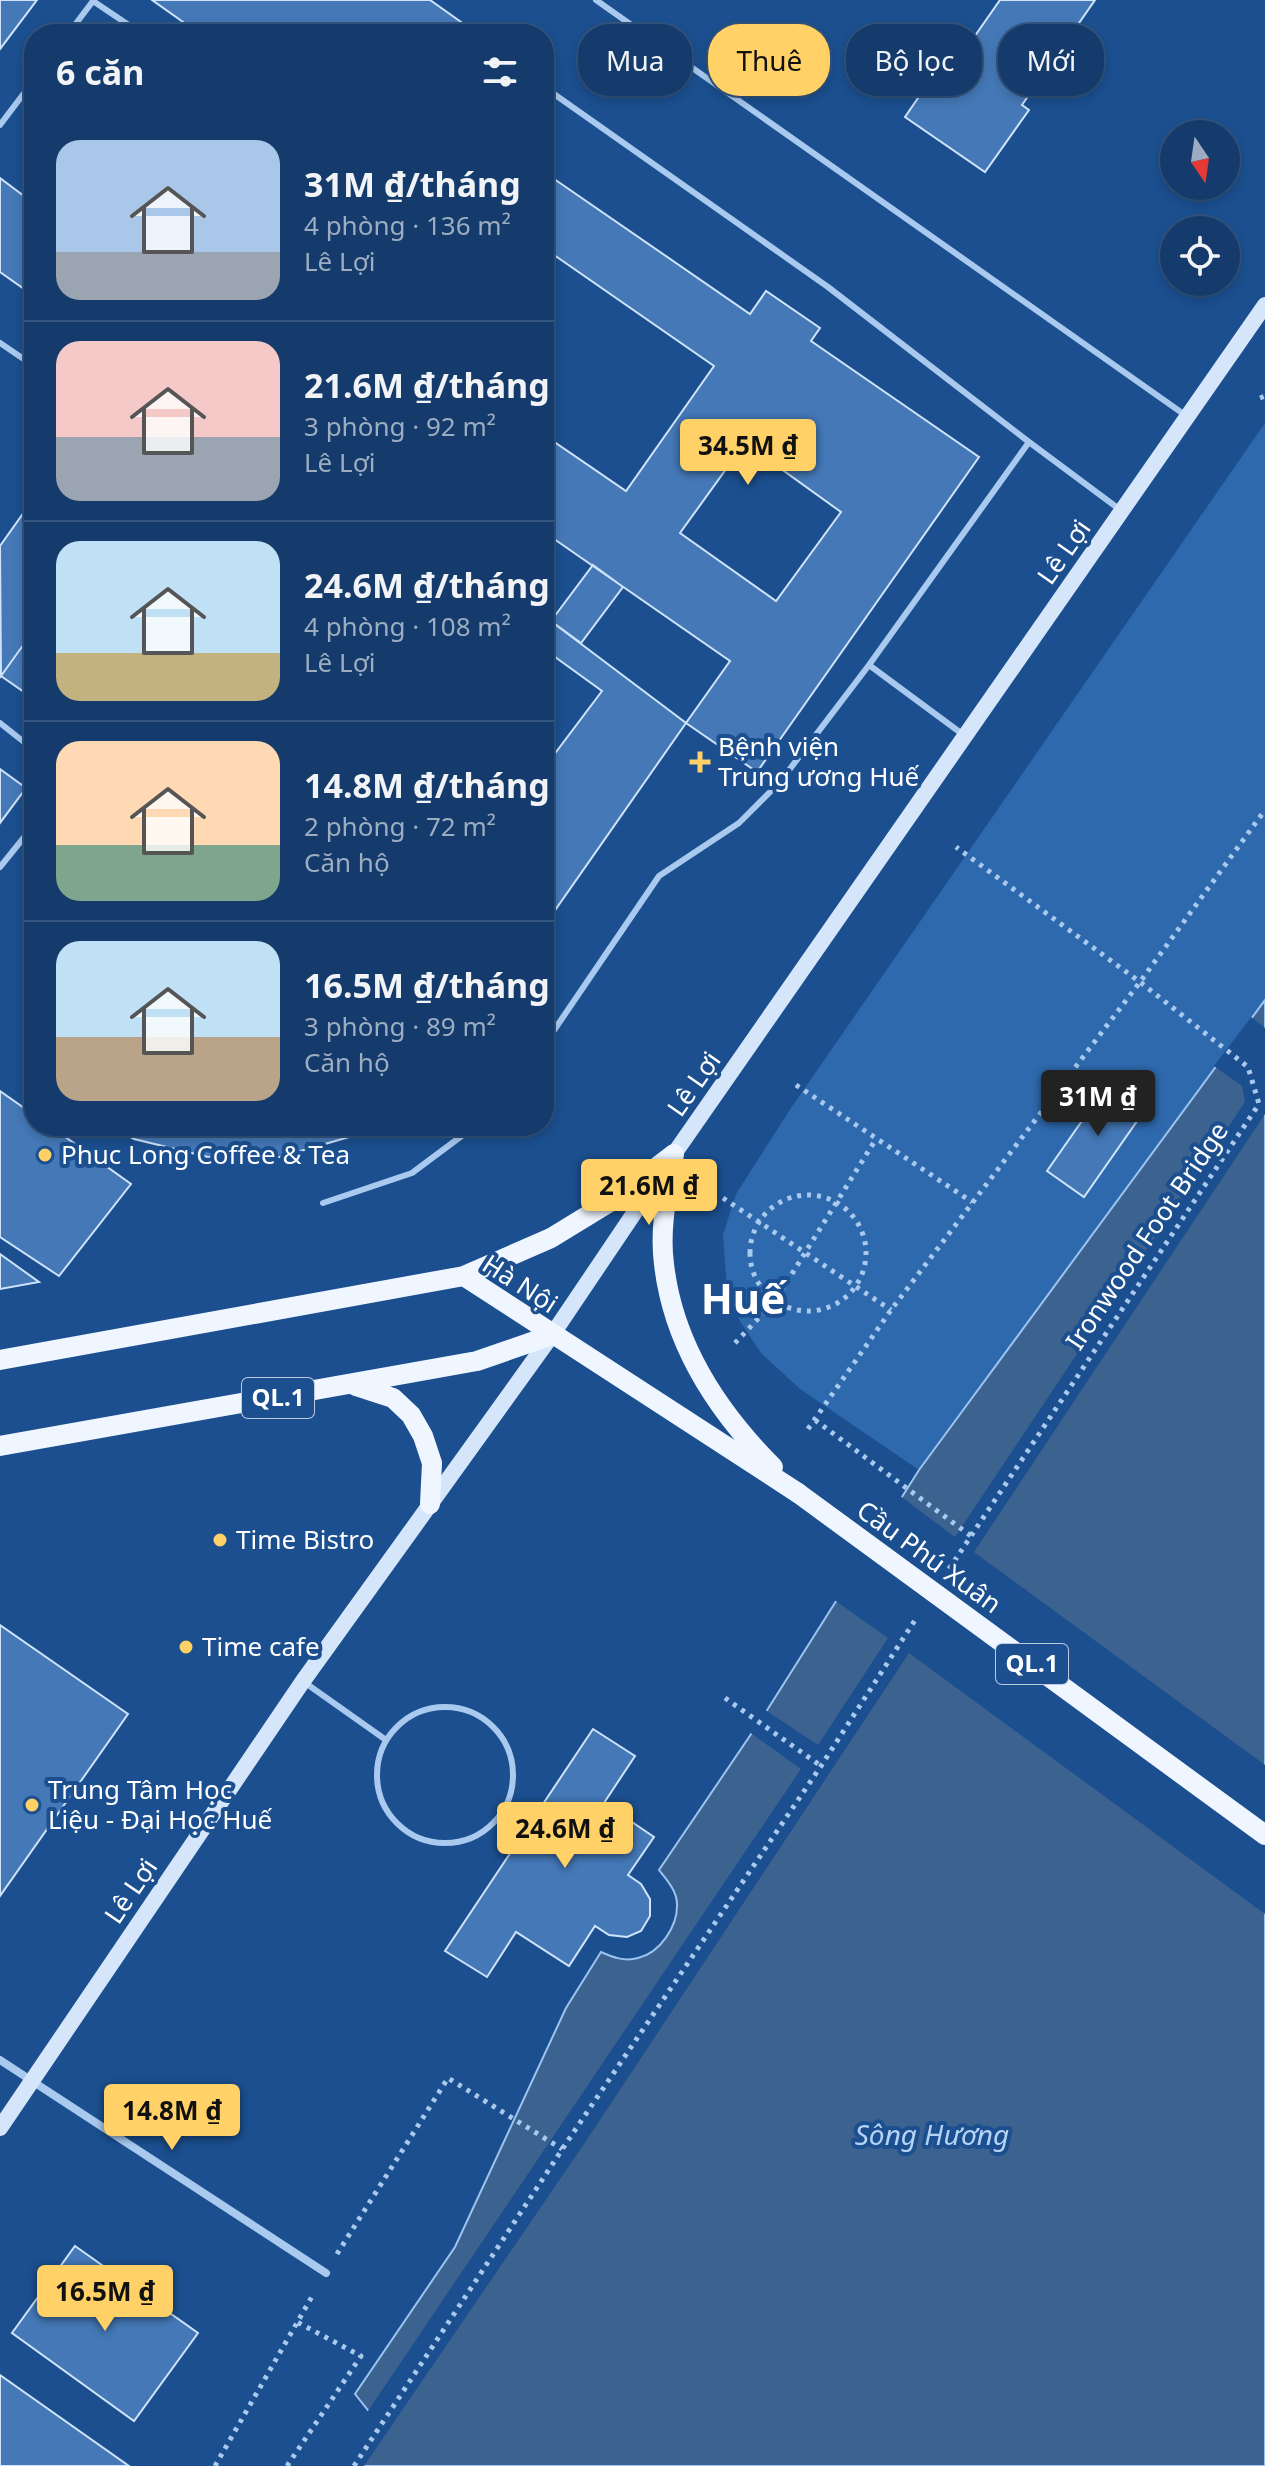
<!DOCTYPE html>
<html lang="vi">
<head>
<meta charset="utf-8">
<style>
	:root { --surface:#143b6b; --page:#1d4271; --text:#f1f3f6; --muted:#9dadc1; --line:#33557e; --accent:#ffd166 }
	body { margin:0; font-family:"Noto Sans",sans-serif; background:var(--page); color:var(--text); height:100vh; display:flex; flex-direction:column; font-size:30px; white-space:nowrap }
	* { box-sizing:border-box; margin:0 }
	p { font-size:26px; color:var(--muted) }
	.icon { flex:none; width:44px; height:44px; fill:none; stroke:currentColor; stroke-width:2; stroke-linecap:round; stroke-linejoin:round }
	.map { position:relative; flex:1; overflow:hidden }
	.panel { position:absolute; left:24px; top:24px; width:530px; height:1112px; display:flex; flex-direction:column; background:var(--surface); border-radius:32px; box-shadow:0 4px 12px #0003,0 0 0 2px var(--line) }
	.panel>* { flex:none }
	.guide { position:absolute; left:578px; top:24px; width:566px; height:72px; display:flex; gap:16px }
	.needle { width:52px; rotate:167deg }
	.buttons { position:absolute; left:1160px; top:120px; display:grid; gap:16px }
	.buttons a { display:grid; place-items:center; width:80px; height:80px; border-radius:50%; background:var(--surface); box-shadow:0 4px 12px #0003,0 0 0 2px var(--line); font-size:40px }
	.price { position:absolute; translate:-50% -68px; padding:0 18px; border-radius:8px; background:var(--accent); color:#111; font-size:26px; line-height:52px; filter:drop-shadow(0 2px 4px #0008) }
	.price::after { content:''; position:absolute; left:50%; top:48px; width:24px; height:18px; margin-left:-12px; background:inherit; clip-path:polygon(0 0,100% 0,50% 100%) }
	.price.active { background:#222; color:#fff }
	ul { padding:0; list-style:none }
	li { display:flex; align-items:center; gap:24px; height:200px; padding:0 32px }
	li+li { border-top:2px solid var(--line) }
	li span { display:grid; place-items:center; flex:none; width:224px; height:160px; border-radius:24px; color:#555 }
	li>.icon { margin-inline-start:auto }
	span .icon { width:96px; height:96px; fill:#fffc; stroke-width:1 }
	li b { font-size:34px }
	h2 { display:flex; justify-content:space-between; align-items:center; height:96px; padding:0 32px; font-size:34px }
	.tag { padding:0 28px; border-radius:32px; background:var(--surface); box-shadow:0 4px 12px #0003,0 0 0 2px var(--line); font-size:28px; line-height:72px }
	.tag.active { background:var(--accent); color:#111 }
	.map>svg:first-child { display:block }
	.green { fill:#2e69ad }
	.water { fill:#3c6290; stroke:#9cc4f0; stroke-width:2 }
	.pier { fill:#1b4f8f }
	.building { fill:#4478b7; stroke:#cfe3fa; stroke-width:2; fill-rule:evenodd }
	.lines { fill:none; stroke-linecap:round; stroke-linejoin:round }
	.path { stroke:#a9c9ee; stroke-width:5; stroke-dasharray:4 6; stroke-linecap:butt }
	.service { stroke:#a9c9ee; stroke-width:6 }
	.minor { stroke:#a9c9ee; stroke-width:8 }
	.secondary { stroke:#d6e6fa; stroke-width:16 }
	.primary { stroke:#f0f6ff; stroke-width:20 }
	.primary-bridge { stroke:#f0f6ff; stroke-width:20 }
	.poi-dot { fill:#ffd166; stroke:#1b4f8f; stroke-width:3 }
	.labels { text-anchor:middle; stroke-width:8; stroke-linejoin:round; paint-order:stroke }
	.shield { fill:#1b4f8f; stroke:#bbcadd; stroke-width:2 }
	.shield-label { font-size:24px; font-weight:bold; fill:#fff }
	.street-label { font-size:26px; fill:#fff; stroke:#1b4f8f }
	.poi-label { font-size:26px; fill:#fff; stroke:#1b4f8f; text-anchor:start }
	.water-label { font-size:28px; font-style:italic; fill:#b5d3f5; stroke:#1b4f8f }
	.town-label { font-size:42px; font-weight:bold; fill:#fff; stroke:#1b4f8f }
</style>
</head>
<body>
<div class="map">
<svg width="1265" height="2466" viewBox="0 0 1265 2466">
	<rect width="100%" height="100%" fill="#1b4f8f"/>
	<path class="green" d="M1265,423V1000L919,1470L800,1389L761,1353L740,1321L727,1289L723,1235L736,1194L791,1108Z"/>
	<path class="water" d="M1265,1000V2466H343L375,2419L355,2394L455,2247L566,2008L601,1952C612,1957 625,1962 638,1958C660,1953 678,1926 677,1904C677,1891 667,1880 659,1870L764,1715L919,1470Z"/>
	<path class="pier" d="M1251,1017L1265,1028V1114L974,1552L1265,1765V1914L909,1653L588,2138L364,2466H339L370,2419L366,2414L801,1769L748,1731L764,1709L818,1745L888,1638L833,1599L899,1495L955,1537L1245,1102L1242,1086L1214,1066Z"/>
	<path class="building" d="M0,0H37L0,49Z
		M152,0H430L461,22L452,34H200Z
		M1000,0H1095L1022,105L1029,110L985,172L905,117L947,56L956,63Z
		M544,172L750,314L766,291L820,328L811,341L979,457L757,772L686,723L730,661L544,532V435L626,491L714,366L554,255L544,269ZM745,443L841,512L776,601L680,533Z
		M0,178L28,199L34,190V296L0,272Z
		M34,498V630L1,676L0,546Z
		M593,565L623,587L581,643L551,621Z
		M544,616L686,723L544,926V768L602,691L544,649Z
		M34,630V699L1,676Z
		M0,769L26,788L0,823Z
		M1112,1078L1149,1104L1084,1197L1047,1171Z
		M0,1091L34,1115V1126H50L131,1184L59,1276L0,1237Z
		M112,1126H372L356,1135L280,1157H208L134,1139Z
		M0,1254L39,1282L0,1289Z
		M0,1625L128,1714L0,1896Z
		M593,1729L635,1756L604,1803L654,1837L628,1875L641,1884L650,1899V1916L641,1931L627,1937L609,1935L595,1926L569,1966L516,1932L487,1977L445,1951Z
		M75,2246L198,2333L134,2421L12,2333Z
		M0,2375L129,2466H0Z"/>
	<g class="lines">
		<path class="path" d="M1260,398L1265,396
			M796,1085L972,1202
			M750 1253a58 58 0 1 1 116 0a58 58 0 1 1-116 0Z
			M723,1198L891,1310
			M735,1343L775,1301L876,1139
			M815,1420L971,1536
			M808,1429L891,1310L1140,982L1265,810
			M949,1569L1259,1104L1248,1067L1140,982L956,847
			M725,1698L821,1766
			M337,2254L448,2078L562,2149
			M215,2466L314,2293
			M287,2466L361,2356L297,2322
			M354,2466L569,2139L821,1766L917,1617"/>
		<path class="service" d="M596,0L1185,415
			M68,34L93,1L142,34
			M544,87L828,287L1029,442L869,665L780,782L739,823L659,876L544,1045
			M0,125L34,80
			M0,343L34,366
			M1029,442L1119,509
			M869,665L965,736
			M0,723L34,750
			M0,867L34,825
			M323,1203L412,1173L475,1126
			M304,1682L386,1740
			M377 1775a68 68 0 1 1 136 0a68 68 0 1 1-136 0Z"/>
		<path class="minor" d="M0,2060L326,2273"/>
		<path class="secondary" d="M0,2128L303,1681L552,1335L674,1154L1265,305"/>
		<path class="primary" d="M674,1154C668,1190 659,1227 664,1264C673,1344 718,1412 773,1467
			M464,1276L798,1493
			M0,1360L464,1276L551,1238L618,1197L674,1154
			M356,1386L393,1398L411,1415L423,1436L432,1463L430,1504
			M0,1446L477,1361L552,1335"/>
		<path class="primary-bridge" d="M798,1493L1265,1835"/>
	</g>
	<g class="poi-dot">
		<path d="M696 750h8v8h8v8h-8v8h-8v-8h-8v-8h8z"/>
		<circle cx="45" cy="1155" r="8"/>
		<circle cx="220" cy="1540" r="8"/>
		<circle cx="186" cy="1647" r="8"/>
		<circle cx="32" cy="1805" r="8"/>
	</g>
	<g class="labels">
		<g class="shield">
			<rect x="242" y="1378" width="72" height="40" rx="6"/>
			<rect x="996" y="1644" width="72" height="40" rx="6"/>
		</g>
		<g class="shield-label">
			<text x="278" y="1406">QL.1</text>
			<text x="1032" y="1672">QL.1</text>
		</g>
		<g class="street-label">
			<text transform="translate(1064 552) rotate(-55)" y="9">Lê Lợi</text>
			<text transform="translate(694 1084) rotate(-55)" y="9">Lê Lợi</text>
			<text transform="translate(1147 1236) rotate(-56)" y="9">Ironwood Foot Bridge</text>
			<text transform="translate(520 1284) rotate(33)" y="9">Hà Nội</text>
			<text transform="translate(929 1557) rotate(36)" y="9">Cầu Phú Xuân</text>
			<text transform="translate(131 1891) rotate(-56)" y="9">Lê Lợi</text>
		</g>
		<g class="poi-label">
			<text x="718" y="756">Bệnh viện<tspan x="718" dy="30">Trung ương Huế</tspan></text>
			<text x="61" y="1164">Phuc Long Coffee &amp; Tea</text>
			<text x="236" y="1549">Time Bistro</text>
			<text x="202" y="1656">Time cafe</text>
			<text x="48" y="1799">Trung Tâm Học<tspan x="48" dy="30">Liệu - Đại Học Huế</tspan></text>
		</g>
		<g class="water-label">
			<text x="932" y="2145">Sông Hương</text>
		</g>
		<g class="town-label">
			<text x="743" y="1314">Huế</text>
		</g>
	</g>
</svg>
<div class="buttons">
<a><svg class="needle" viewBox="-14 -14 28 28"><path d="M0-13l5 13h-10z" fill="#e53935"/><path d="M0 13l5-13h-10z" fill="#9dadc1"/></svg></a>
<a><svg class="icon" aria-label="locate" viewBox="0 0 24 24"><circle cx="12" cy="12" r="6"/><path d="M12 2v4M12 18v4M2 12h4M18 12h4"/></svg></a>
</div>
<b class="price" style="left:748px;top:487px">34.5M ₫</b>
<b class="price active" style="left:1098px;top:1138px">31M ₫</b>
<b class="price" style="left:649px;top:1227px">21.6M ₫</b>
<b class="price" style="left:565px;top:1870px">24.6M ₫</b>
<b class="price" style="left:172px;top:2152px">14.8M ₫</b>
<b class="price" style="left:105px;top:2333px">16.5M ₫</b>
<div class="guide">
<a class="tag">Mua</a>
<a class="tag active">Thuê</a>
<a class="tag">Bộ lọc</a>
<a class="tag">Mới</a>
</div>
<section class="panel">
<h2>6 căn<svg class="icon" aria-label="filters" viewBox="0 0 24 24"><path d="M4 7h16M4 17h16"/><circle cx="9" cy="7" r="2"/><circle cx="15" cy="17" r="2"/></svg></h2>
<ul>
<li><span style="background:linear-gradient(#a9c7e8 70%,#9aa5b1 0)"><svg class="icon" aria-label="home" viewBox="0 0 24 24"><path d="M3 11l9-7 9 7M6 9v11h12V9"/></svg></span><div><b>31M ₫/tháng</b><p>4 phòng · 136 m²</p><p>Lê Lợi</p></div></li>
<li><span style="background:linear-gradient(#f6c9c9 60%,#9aa5b1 0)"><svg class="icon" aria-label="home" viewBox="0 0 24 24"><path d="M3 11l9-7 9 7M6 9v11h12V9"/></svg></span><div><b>21.6M ₫/tháng</b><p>3 phòng · 92 m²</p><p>Lê Lợi</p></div></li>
<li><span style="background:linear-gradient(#bfe0f5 70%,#c2b280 0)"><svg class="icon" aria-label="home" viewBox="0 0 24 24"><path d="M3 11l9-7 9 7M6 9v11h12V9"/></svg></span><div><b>24.6M ₫/tháng</b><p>4 phòng · 108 m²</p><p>Lê Lợi</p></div></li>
<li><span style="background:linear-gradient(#ffd9b3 65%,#7fa58c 0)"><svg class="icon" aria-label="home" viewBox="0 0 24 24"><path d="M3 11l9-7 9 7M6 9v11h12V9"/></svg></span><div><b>14.8M ₫/tháng</b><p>2 phòng · 72 m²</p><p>Căn hộ</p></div></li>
<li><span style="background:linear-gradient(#bfe0f5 60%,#b9a48a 0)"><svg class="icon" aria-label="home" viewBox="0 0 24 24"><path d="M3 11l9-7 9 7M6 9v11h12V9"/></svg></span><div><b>16.5M ₫/tháng</b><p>3 phòng · 89 m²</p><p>Căn hộ</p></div></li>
</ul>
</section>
</div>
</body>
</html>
